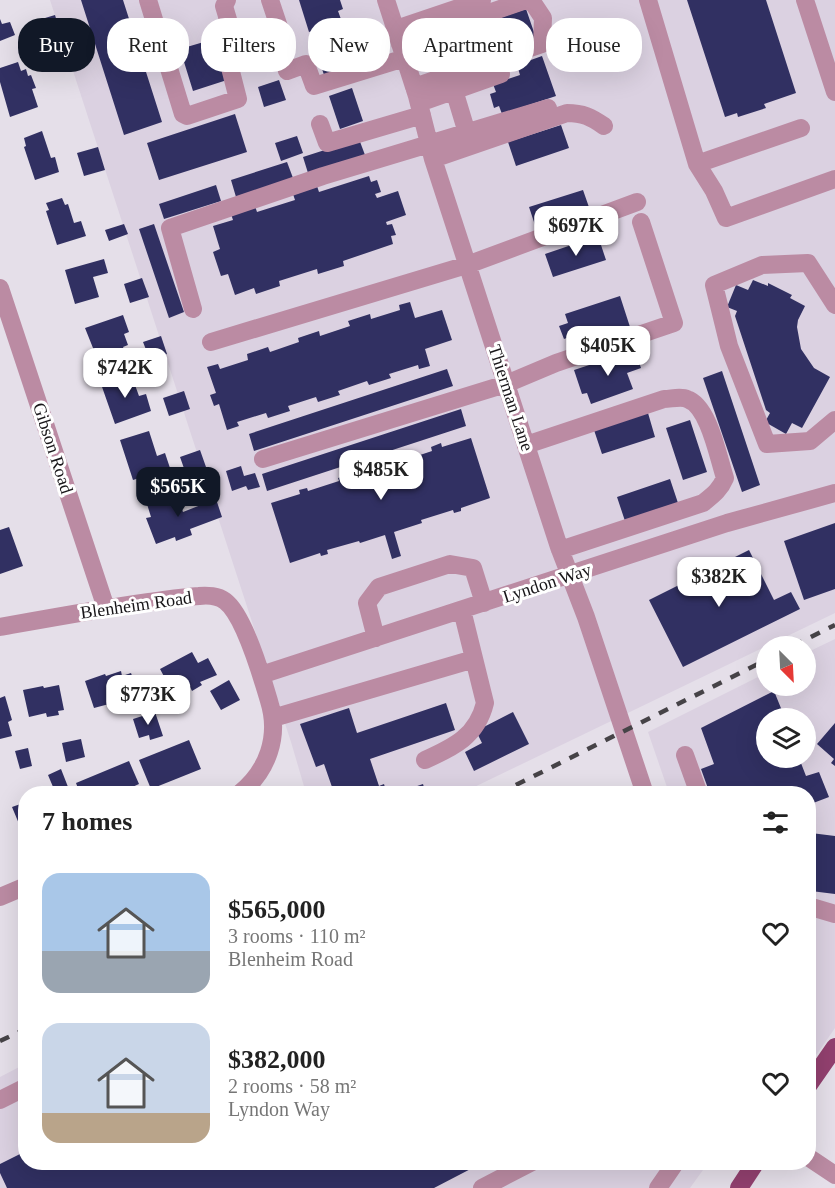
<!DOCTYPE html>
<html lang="en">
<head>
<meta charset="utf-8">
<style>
	:root { --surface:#fff; --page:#f2f2f2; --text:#222; --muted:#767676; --accent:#111827 }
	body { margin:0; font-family:"Times New Roman",serif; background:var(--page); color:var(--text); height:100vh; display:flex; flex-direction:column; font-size:22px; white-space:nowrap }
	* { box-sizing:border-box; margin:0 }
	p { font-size:20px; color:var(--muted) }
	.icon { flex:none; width:33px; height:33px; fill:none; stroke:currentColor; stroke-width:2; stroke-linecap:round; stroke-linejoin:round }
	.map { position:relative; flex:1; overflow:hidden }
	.side { position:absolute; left:18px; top:786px; width:798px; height:384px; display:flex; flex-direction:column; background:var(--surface); border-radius:24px; box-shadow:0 6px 24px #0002 }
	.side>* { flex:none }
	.banner { position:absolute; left:18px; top:18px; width:800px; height:54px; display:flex; gap:12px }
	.needle { width:39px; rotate:156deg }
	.buttons { position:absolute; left:756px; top:636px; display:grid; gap:12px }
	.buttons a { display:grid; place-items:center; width:60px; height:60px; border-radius:50%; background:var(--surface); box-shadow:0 6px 24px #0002; font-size:30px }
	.price { position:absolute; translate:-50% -51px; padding:0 14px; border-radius:12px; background:#fff; color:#222; font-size:20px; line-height:39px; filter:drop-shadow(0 2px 3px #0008) }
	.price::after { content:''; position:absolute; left:50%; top:36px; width:18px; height:14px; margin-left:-9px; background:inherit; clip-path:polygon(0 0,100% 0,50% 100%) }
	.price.active { background:var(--accent); color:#fff }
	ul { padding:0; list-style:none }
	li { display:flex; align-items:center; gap:18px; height:150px; padding:0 24px }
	li span { display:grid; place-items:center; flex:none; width:168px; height:120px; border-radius:18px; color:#555 }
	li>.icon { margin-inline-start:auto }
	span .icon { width:72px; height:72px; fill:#fffc; stroke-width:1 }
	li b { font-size:26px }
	h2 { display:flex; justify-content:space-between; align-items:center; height:72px; padding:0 24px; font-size:26px }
	.tag { padding:0 21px; border-radius:24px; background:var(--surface); box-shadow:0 6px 24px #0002; font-size:21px; line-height:54px }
	.tag.active { background:var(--accent); color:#fff }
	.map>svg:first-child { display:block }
	.built { fill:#dbd1e1; fill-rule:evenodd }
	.building { fill:#313062 }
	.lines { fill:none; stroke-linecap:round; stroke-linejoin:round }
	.minor { stroke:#bb8ba3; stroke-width:18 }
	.major { stroke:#92406f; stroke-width:18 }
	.rail { stroke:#464347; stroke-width:4.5; stroke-dasharray:10 10; stroke-linecap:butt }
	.labels { text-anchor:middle; stroke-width:6; stroke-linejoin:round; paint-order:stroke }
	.street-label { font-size:18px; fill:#181619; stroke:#fff }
</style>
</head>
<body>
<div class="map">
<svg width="835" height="1188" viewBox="0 0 835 1188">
	<rect width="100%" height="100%" fill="#e5dfe9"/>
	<path class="built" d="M50,0H835V613L462,793H306L291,742Z
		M835,639V1028L817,1054L809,1058L808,794L669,793L648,732L766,673V686H806V653ZM766,718H806V758H766Z
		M25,1064L26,1162L708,1163L690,1188H0V1077Z"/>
	<path class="building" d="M81,0H123L162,122L124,135Z
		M299,0H340L343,9L338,11L342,22L309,32Z
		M687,0H766L796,93L764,104L766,108L738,117L737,113L725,117Z
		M526,9L536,38L483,57L480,49L473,51L469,38L476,35L473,27Z
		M55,15L61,35L42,42L35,21Z
		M0,19L2,24L10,22L15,35L0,41Z
		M221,22L222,32L213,36L209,26Z
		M337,37L347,68L324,75L314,44Z
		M62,39L68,58L50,63L44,45Z
		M214,39L227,80L193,91L180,49Z
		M542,56L556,96L502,114L499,106L494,108L490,94L496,92L493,84L520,75L517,65Z
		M18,62L21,71L26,69L28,76L31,75L36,88L32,89L38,107L10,117L0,82V68Z
		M279,80L286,100L264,107L258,87Z
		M352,88L363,121L340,129L329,96Z
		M235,114L247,152L159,180L147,143Z
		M561,125L569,148L516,166L508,142Z
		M42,131L51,158L55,157L59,172L35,180L24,147L26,146L24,138Z
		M297,136L303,153L281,161L275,143Z
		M359,139L365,155L308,173L303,157Z
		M98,147L105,170L84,176L77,153Z
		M287,162L293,178L236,197L231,180Z
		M369,176L371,182L377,180L381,192L375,194L377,198L398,191L406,215L386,222L387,225L392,224L396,235L391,236L393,244L343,261L344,266L318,274L317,269L279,281L280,286L256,294L254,288L235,295L228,274L221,276L213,252L220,249L213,226L233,220L231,214L255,206L257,212L295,200L293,194L317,186L319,192Z
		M216,185L221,201L164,219L159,204Z
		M583,190L591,213L537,231L529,207Z
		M62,198L65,205L68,204L74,223L81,221L86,236L57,245L46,211L49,210L46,203Z
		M124,224L128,234L109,241L105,230Z
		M154,224L184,312L169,318L139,229Z
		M598,236L606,260L553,277L545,254Z
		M104,259L108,273L93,277L99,297L75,304L65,270Z
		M142,278L149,297L130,303L124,284Z
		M753,280L768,286V283L792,295L790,298L805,306L798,320L797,327L801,349L814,368L830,377L802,428L792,423L786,434L765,422L770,413L766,410L735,316L737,311L727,307L736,285L748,290Z
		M620,296L630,327L575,345L572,336L564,339L559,326L568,323L565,314Z
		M410,302L415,318L442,310L452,340L425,349L430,366L419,369L418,365L389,374L391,378L369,385L367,381L338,391L340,395L318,402L316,397L288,406L290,411L268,418L266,413L237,422L239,426L227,430L219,404L214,406L210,395L216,393L207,367L218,364L220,369L248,360L247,354L268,347L270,352L299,342L298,338L319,331L320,336L350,326L348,321L370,314L371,319L400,310L399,305Z
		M123,315L129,332L124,334L128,345L123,347L126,354L99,363L85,328Z
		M161,336L167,354L150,360L143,342Z
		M635,350L641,368L627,373L633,389L591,404L587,393L582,394L574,370Z
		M447,369L453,386L254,451L249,434Z
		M722,371L760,485L742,492L703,378Z
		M131,374L139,396L146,394L151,411L115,424L101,384Z
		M184,391L190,409L169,416L163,398Z
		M461,409L466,426L267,491L262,474Z
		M648,413L655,437L602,454L594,430Z
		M690,420L707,472L683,480L666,428Z
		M149,431L157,456L165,453L170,468L133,480L120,440Z
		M471,438L490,498L461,508V511L454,513L453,510L421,520L422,523L394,532L401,556L392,559L385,535L360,543L359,541L327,550L328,554L321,556L320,553L290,563L271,503L300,494L299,490L307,488L308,491L339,481L338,478L401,458L402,461L432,451L431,447L441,443L442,447Z
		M200,450L206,467L186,474L180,457Z
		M241,466L244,476L255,473L260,487L248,490L246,486L232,491L226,471Z
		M670,479L678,503L625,521L617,497Z
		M176,492L183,512L216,499L222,517L190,529L192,535L176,541L175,537L156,544L146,518L151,517L147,504Z
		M835,523V589L804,600L784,541Z
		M9,527L23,566L0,574V530Z
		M749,550L774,600L791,592L800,609L683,667L649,600Z
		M192,652L198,663L208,658L217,675L200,682L202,685L192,691L190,687L174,695L160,669Z
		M121,671L122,676L131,673L136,687L127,691L129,695L122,697L124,700L94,708L85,681L105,674L106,676Z
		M229,680L240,700L221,710L210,691Z
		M59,685L64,710L58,711L59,715L47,717L46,713L29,717L23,690L43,686L44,688Z
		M774,691L785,718H766V758H799L806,776L819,772L829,797L808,805V794H710L701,769L714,764L701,728Z
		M5,696L12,720L8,722L12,736L0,739V698Z
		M446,703L455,730L370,759L379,786L384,784L387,794H329L327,789L332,787L324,764L316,767L300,724L349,708L357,733Z
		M155,712L163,736L150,740L149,735L139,738L133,719Z
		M513,712L529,744L474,771L465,752L482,743L476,731Z
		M835,723V766L831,763L834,759L817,744Z
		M81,739L85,757L66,762L62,743Z
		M189,740L201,769L151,789L139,760Z
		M28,748L32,766L20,769L15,751Z
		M129,761L139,784L117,794H80L76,783Z
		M61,769L70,792L56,794L48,775Z
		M423,784L426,794H397V793Z
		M26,802V829L22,831L12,807Z
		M808,827L812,828L811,833L835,836V894L811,891L812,886H808Z
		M26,1151V1162H484L434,1188H7L0,1173V1164Z"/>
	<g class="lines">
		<path class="minor" d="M148,0L183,114L187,116L238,99L227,56L232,42V33L224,6L227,0
			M270,0L279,27
			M386,0L417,96L433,159L559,547L586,617L645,794
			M648,0L697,164L714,191L726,218L835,179
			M805,0L835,92
			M396,29L482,0
			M400,44L526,0
			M287,71L306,64L314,86L405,58
			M414,87L542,44L543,18L531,0
			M454,90L467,133
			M419,103L501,74
			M320,124L327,143L422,115
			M433,159L567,113C583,113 591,117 604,126
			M697,164L801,128
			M0,288L106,608
			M835,305L808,263L762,265L714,285L729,346L767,444L810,441L835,420
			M193,309L170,228L323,176L548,108
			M211,342L467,265L637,202
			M526,445L664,399C671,399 681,396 687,399C709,406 718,457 725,478C720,490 713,495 703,503L560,550
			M263,459L506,384L556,363L674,323L641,222
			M0,627C50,618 99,609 149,602C165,600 182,597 199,596C207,595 218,596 225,601C244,615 262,677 269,701C280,736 268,771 239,794
			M376,638L367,603L379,587L450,564L473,568L484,603
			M261,675L727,523L835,493
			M273,718L474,659
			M685,755L699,794
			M425,760C454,747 477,736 485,703L462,610
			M0,897L26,886
			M808,906L835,914
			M0,1100L26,1087
			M808,1157L835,1175
			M482,1188L532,1162
			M658,1188L676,1162"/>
		<path class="major" d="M808,1086L835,1047
			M739,1188L756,1162"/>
		<path class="rail" d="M793,646L835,625
			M498,794L766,660
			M0,1041L26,1029"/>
	</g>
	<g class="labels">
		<g class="street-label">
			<text transform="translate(511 398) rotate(72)" y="6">Thierman Lane</text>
			<text transform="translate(53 448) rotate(72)" y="6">Gibson Road</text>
			<text transform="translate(547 583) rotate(-18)" y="6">Lyndon Way</text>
			<text transform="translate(136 605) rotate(-8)" y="6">Blenheim Road</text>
		</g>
	</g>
</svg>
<div class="buttons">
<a><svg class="needle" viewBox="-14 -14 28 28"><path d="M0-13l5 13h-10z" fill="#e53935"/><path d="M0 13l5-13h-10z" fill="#767676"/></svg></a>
<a><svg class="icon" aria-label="layers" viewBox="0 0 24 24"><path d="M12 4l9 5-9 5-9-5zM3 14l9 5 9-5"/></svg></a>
</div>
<b class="price" style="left:576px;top:257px">$697K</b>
<b class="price" style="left:608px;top:377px">$405K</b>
<b class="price" style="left:125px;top:399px">$742K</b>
<b class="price" style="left:381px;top:501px">$485K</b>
<b class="price active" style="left:178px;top:518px">$565K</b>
<b class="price" style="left:719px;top:608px">$382K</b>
<b class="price" style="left:148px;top:726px">$773K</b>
<div class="banner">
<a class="tag active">Buy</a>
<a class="tag">Rent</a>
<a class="tag">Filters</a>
<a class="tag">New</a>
<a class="tag">Apartment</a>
<a class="tag">House</a>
</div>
<section class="side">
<h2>7 homes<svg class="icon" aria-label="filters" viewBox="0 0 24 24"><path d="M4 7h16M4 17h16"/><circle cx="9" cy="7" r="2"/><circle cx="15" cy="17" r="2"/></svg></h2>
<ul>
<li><span style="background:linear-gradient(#a9c7e8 65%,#9aa5b1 0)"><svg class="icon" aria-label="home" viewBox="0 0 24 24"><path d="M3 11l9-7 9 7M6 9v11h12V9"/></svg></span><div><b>$565,000</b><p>3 rooms · 110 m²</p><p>Blenheim Road</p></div><svg class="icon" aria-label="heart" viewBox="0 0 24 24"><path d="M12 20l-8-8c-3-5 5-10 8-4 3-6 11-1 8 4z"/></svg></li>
<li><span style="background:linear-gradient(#c9d6e8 75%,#b9a48a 0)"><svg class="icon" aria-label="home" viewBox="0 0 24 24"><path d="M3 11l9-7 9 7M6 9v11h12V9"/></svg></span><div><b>$382,000</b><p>2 rooms · 58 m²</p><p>Lyndon Way</p></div><svg class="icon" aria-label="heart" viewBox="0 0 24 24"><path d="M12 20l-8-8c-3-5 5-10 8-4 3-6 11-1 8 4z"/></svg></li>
</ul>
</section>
</div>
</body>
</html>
